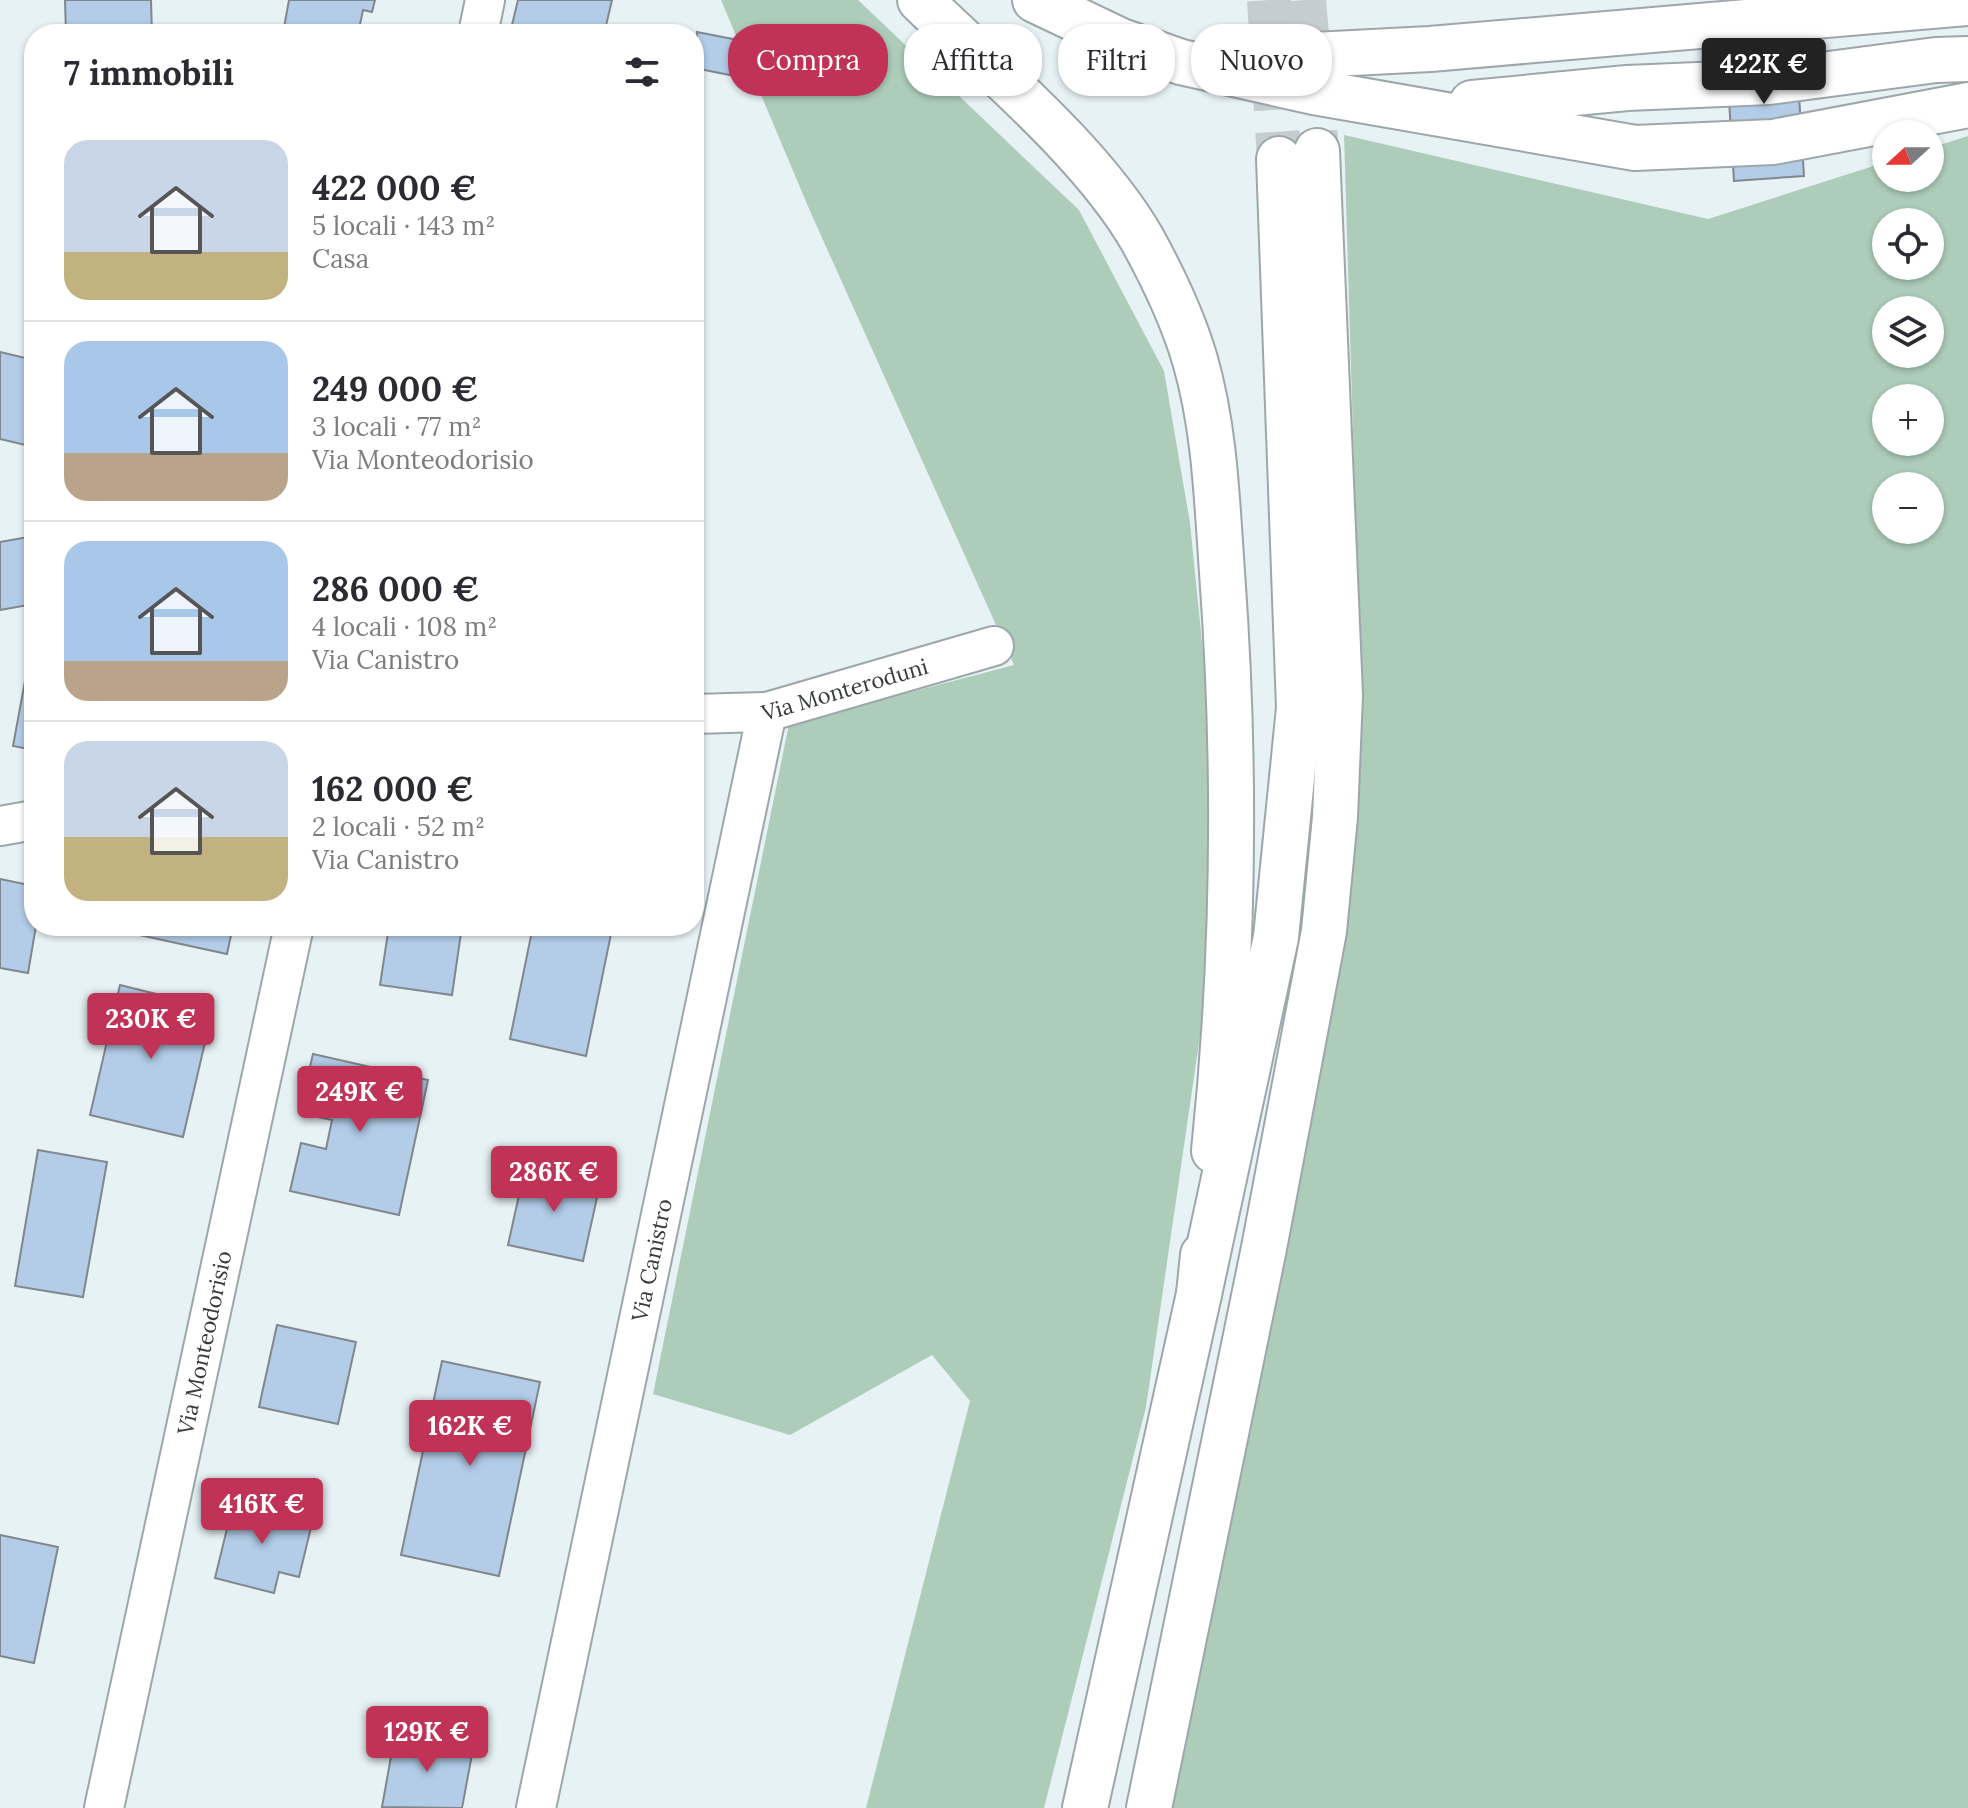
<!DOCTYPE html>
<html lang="it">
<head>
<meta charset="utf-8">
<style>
	:root { --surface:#fff; --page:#f7f7f7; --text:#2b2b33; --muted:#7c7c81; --line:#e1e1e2; --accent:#c13257 }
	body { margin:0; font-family:Lora,serif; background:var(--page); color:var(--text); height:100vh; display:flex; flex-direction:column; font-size:30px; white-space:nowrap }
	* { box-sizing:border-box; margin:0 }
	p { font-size:26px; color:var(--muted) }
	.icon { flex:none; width:44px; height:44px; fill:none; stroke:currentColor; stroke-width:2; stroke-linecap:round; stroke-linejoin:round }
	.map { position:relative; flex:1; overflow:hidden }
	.drawer { position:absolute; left:24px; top:24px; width:680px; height:912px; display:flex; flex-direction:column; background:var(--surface); border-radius:32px; box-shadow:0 2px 6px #0004 }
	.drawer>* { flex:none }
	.banner { position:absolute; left:728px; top:24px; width:760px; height:72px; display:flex; gap:16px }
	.needle { width:52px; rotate:249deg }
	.tools { position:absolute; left:1872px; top:120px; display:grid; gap:16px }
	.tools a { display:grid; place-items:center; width:72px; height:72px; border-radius:50%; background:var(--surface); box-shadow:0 2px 6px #0004; font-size:40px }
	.price { position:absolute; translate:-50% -68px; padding:0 18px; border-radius:8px; background:var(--accent); color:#fff; font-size:26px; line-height:52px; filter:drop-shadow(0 2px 4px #0008) }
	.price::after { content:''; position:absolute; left:50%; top:48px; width:24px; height:18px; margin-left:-12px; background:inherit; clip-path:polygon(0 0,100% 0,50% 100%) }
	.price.on { background:#222; color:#fff }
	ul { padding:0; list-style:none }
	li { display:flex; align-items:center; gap:24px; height:200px; padding:0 40px }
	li+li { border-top:2px solid var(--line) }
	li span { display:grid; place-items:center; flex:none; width:224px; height:160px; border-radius:24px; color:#555 }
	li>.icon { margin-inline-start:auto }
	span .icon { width:96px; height:96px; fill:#fffc; stroke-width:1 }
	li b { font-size:34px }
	h2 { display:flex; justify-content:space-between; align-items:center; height:96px; padding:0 40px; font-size:34px }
	.tag { padding:0 28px; border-radius:32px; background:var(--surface); box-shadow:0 2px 6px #0004; font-size:28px; line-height:72px }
	.tag.on { background:var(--accent); color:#fff }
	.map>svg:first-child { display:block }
	.green { fill:#adccb9; fill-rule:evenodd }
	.building { fill:#b3cce7; stroke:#81878d; stroke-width:2 }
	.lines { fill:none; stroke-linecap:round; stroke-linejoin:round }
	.trunk-tunnel { stroke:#c4cdd0; stroke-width:44; stroke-dasharray:44 22; stroke-linecap:butt }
	.motorway-tunnel { stroke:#c4cdd0; stroke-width:44; stroke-dasharray:44 22; stroke-linecap:butt }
	.minor-casing { stroke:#9da7aa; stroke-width:42 }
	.trunk-casing { stroke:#9da7aa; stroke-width:48 }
	.motorway-casing { stroke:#9da7aa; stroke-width:48 }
	.minor { stroke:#fff; stroke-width:38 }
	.trunk { stroke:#fff; stroke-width:44 }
	.motorway { stroke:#fff; stroke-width:44 }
	.labels { text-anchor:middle; stroke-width:6; stroke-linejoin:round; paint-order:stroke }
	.street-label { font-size:22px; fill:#373b3c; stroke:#e7f2f5 }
</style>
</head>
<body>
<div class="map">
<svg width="1968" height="1808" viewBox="0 0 1968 1808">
	<rect width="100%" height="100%" fill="#e7f2f5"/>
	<path class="green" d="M721,0H858L1079,210L1164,371L1190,523L1213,752L1203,1015L1146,1407L1044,1808H866L970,1401L932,1355L790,1435L653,1394L789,724L1014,665L810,211Z
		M1344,135L1708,219L1886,162V178H1930V148L1968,136V1808H1168L1361,700ZM1886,222H1930V266H1886ZM1886,310H1930V354H1886ZM1886,398H1930V442H1886ZM1886,486H1930V530H1886Z"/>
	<path class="building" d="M65,0H151L152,34H66Z
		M289,0H375L372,12L363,10L358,34H288L283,33Z
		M518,0H612L604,34H532L511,29Z
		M1795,31L1804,176L1734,181L1725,35Z
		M697,32L738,40L730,75L694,68Z
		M0,352L34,360V447L0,439Z
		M34,536V604L0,610V542Z
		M27,670L34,671V750L13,746Z
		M0,879L34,886L36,926L28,973L0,968Z
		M98,926H233L227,954Z
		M389,926H462L452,995L380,985Z
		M533,926H573L611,934L586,1056L510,1039Z
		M120,985L213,1008L183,1137L90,1115Z
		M313,1054L428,1080L399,1215L290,1191L301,1143L326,1149L332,1120L299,1113Z
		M38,1150L107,1162L83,1297L15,1286Z
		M525,1168L600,1184L583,1261L508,1245Z
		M277,1325L356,1342L338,1424L259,1407Z
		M442,1361L540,1382L499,1576L401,1555Z
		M234,1500L313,1519L299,1577L279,1572L274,1593L215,1578Z
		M0,1535L58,1547L34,1663L0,1656Z
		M395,1734L473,1749L462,1808L382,1807Z"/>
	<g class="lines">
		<path class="trunk-tunnel" d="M1304,0L1317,151"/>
		<path class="motorway-tunnel" d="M1269,0L1279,159"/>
		<defs>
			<g id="minor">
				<path d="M478,34L485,0"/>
				<path id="s1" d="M694,714L767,712L994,646"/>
				<path d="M0,826L34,820"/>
				<path id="s2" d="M104,1808L294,926"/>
				<path id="s3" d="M536,1808L767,712"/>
			</g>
			<path id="trunk" d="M920,0C991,69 1093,154 1142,239C1163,277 1183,319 1195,360C1215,429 1217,502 1222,572C1236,764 1234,960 1214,1151
				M1085,1808L1199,1294L1203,1255
				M1149,1808L1264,1248L1324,931L1335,817L1340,695L1317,151"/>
			<path id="motorway" d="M1035,0L1121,41L1181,62L1314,92L1635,148L1773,142L1968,105
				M1235,59L1430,49L1968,3
				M1472,103L1627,88L1769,82L1936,60L1968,59
				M1199,1294L1276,937L1299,708L1279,159"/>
		</defs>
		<use href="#minor" class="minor-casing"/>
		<use href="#trunk" class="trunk-casing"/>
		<use href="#motorway" class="motorway-casing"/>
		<use href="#minor" class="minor"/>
		<use href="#trunk" class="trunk"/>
		<use href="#motorway" class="motorway"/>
	</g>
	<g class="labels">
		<g class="street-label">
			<text dy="8" stroke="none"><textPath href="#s1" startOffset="154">Via Monteroduni</textPath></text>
			<text dy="8" stroke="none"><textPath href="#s3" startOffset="560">Via Canistro</textPath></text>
			<text dy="8" stroke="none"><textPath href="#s2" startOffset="476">Via Monteodorisio</textPath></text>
		</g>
	</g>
</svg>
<div class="tools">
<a><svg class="needle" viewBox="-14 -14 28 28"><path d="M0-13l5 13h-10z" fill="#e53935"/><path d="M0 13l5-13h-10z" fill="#7c7c81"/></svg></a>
<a><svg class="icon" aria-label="locate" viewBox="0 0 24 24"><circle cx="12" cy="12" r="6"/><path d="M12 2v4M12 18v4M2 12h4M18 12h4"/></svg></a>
<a><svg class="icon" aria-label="layers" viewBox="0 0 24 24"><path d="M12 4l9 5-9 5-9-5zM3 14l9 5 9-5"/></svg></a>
<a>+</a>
<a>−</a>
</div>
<b class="price on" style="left:1764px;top:106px">422K €</b>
<b class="price" style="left:151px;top:1061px">230K €</b>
<b class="price" style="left:360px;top:1134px">249K €</b>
<b class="price" style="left:554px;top:1214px">286K €</b>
<b class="price" style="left:470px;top:1468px">162K €</b>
<b class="price" style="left:262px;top:1546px">416K €</b>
<b class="price" style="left:427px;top:1774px">129K €</b>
<div class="banner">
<a class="tag on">Compra</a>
<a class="tag">Affitta</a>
<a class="tag">Filtri</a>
<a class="tag">Nuovo</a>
</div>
<section class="drawer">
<h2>7 immobili<svg class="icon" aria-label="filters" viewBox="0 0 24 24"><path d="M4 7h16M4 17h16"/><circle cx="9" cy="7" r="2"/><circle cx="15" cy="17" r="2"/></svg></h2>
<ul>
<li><span style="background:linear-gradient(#c9d6e8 70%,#c2b280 0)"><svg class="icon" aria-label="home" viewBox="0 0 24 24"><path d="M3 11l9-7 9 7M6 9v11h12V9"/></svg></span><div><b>422 000 €</b><p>5 locali · 143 m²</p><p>Casa</p></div></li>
<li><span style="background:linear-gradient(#a9c7e8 70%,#b9a48a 0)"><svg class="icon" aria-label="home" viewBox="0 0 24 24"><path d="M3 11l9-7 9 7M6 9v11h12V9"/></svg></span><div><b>249 000 €</b><p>3 locali · 77 m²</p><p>Via Monteodorisio</p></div></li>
<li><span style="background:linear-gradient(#a9c7e8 75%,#b9a48a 0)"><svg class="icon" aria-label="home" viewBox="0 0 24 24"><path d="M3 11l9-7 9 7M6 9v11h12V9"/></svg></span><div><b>286 000 €</b><p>4 locali · 108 m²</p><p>Via Canistro</p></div></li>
<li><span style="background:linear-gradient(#c9d6e8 60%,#c2b280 0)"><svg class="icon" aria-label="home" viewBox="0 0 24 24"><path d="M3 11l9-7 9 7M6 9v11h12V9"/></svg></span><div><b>162 000 €</b><p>2 locali · 52 m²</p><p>Via Canistro</p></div></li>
</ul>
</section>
</div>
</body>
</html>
